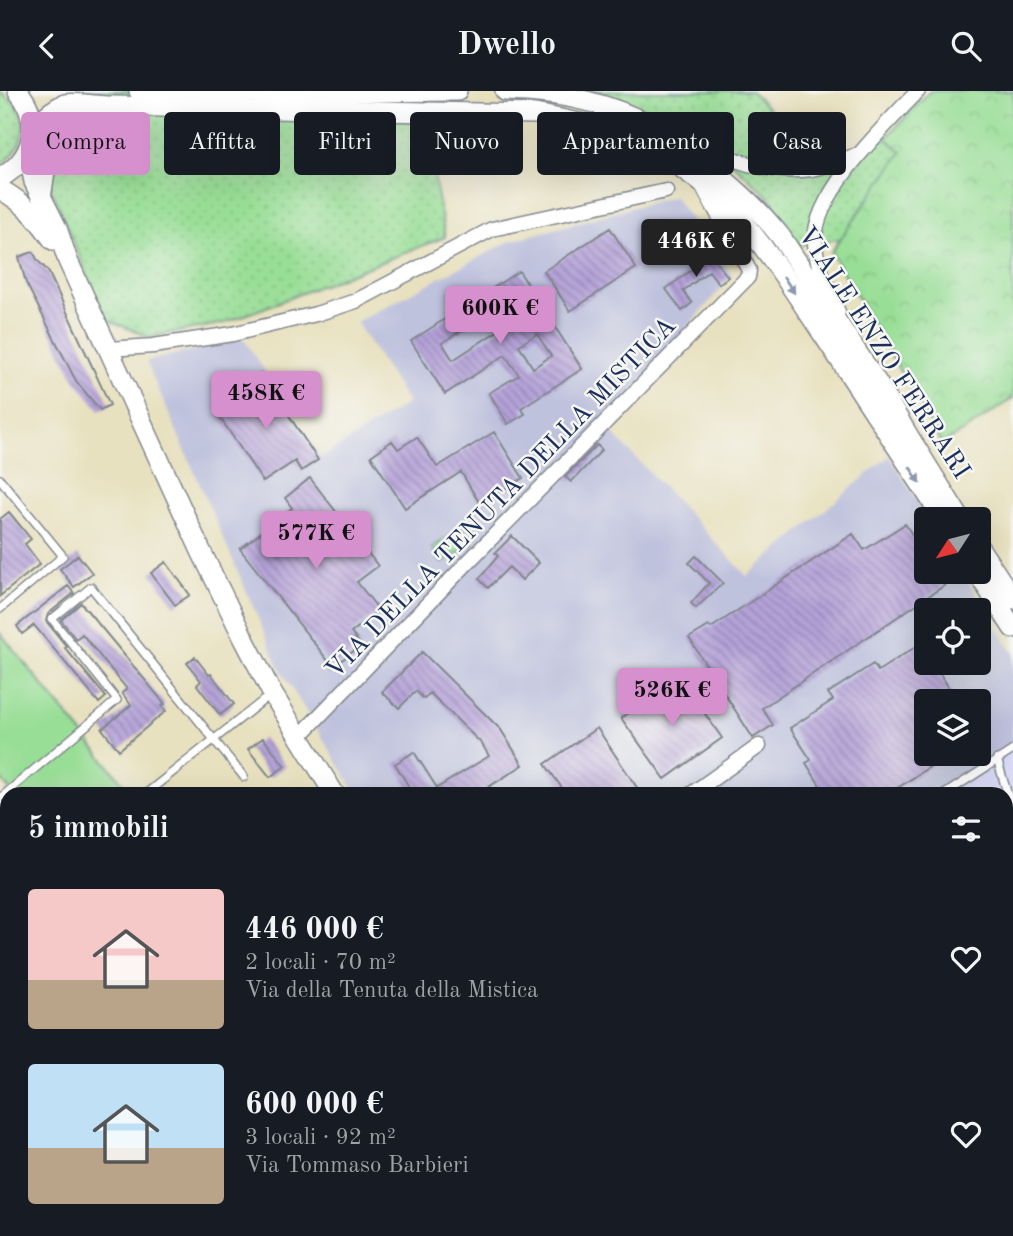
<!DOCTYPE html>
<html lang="it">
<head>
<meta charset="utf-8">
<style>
	:root { --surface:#171b24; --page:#242831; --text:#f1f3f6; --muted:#9ea1a6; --accent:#d690ce }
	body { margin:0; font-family:"Old Standard TT",serif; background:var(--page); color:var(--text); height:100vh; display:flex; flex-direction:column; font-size:26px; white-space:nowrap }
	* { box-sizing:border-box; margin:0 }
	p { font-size:23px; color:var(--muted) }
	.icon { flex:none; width:38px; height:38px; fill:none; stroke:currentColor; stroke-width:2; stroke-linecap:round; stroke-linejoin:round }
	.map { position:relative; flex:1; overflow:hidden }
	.panel { position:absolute; left:0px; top:696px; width:1013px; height:450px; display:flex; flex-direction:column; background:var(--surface); border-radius:21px 21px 0 0; box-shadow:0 7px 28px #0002 }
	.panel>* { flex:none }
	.guide { position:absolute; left:21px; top:21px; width:971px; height:63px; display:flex; gap:14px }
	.needle { width:46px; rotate:234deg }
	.controls { position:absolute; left:914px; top:416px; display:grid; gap:14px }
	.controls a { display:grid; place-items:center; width:77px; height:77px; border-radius:7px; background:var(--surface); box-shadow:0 7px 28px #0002; font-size:35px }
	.price { position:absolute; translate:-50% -60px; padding:0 16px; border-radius:7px; background:var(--accent); color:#111; font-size:23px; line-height:46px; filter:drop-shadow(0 2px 4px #0008) }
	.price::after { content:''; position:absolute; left:50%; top:42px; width:21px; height:16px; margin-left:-10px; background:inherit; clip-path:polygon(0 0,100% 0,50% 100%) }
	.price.selected { background:#222; color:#fff }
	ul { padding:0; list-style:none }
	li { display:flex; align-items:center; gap:21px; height:175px; padding:0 28px }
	li span { display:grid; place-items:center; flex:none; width:196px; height:140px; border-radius:7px; color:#555 }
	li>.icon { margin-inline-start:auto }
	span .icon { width:84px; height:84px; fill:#fffc; stroke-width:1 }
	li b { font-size:30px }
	h2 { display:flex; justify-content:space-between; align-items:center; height:84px; padding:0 28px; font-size:30px }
	.pill { padding:0 24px; border-radius:7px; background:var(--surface); box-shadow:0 7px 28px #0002; font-size:24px; line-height:63px }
	.pill.selected { background:var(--accent); color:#111 }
	header { display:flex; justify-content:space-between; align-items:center; height:91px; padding:0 28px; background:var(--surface); font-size:32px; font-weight:600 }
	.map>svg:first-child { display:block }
	.built { fill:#d7d7f8 }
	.industrial { fill:#bfc2dd; fill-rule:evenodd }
	.grass { fill:url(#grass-dots); stroke:#5a867a; stroke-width:2 }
	.park { fill:url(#park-crowns); stroke:#5a867a; stroke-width:2 }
	.garden { fill:#99de96; stroke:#5a867a; stroke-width:2 }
	.building { fill:url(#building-back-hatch); fill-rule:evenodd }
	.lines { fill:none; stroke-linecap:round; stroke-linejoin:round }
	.lane-casing { stroke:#82888e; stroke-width:10 }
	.street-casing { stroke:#82888e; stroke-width:17 }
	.secondary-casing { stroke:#82888e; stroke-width:22 }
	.lane { stroke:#fff; stroke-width:7 }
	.street { stroke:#fff; stroke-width:14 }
	.secondary { stroke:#fff; stroke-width:19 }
	.oneway { fill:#8d97ae }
	.labels { text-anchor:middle; stroke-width:5; stroke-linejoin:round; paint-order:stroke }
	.street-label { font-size:26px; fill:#1b2f5e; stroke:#f6f6f2 }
</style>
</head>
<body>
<header><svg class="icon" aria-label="back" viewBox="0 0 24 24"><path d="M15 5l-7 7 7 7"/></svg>Dwello<svg class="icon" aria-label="search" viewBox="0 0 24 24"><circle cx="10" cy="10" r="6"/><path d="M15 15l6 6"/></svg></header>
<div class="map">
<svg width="1013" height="1145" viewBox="0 0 1013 1145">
	<defs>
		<pattern id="grass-dots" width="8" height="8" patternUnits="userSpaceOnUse" patternTransform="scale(1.75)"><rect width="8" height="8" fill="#99de96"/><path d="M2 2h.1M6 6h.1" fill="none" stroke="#83bf84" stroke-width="1.8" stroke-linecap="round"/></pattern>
		<pattern id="park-crowns" width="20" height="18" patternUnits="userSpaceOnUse" patternTransform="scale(1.75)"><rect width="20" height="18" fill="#99de96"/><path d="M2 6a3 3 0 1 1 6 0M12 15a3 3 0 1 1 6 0" fill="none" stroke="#83bf84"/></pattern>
		<pattern id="building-back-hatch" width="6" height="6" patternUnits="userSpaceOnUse" patternTransform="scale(1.75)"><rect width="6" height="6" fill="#b5a2d8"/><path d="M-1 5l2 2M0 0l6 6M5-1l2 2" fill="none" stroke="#9284b2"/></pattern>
	</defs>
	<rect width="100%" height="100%" fill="#f6f6f2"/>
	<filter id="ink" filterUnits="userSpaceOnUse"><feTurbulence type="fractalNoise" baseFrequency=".0143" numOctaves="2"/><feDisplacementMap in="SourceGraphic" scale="14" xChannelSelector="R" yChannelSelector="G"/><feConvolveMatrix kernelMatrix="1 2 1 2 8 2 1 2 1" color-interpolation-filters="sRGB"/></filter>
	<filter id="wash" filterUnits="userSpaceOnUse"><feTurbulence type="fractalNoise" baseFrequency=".00686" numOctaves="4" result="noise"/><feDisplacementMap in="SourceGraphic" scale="28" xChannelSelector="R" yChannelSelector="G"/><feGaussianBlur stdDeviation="1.57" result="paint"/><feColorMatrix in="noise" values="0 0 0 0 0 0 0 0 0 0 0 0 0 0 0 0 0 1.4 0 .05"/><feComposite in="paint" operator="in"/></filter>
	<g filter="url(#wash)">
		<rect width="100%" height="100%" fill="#e8e1bf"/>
		<path class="built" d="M1013,652V953L1006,957V704H934Z"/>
		<path class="industrial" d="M674,105L732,185L604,333L747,485L889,365L929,429H926V481H962L1013,562V652L934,703H357L281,580L146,270L244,248L321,367L408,312L356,231L510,150ZM926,520H978V572H926ZM926,611H978V663H926Z
			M1013,953V1145H731L739,1139H1006V957Z"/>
		<path class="grass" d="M72,0H409L424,30L445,146L225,232L149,246L106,228L49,93L72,43Z
			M578,0H751L825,74L836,61L886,47L902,61L840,148L799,154L770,107L707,48L653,20Z
			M0,1C33,18 29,56 0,74Z"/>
		<path class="park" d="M930,0H1013V307L975,333L942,353L831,161L902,61L886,47Z"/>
		<path class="garden" d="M463,437L473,452L442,472L432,457Z
			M0,542L132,703H13L0,687Z"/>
		<g id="blocks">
			<path class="building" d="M610,137L636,177L570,220L544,180Z
				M707,159L728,186L719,193L709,180L683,200L692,212L682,220L666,198L702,171L698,166Z
				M33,161L38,170L48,180L110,314L100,319L76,290L26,192L19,166Z
				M519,180L582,278L521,317L525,323L508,333L489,302L519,284L505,264L445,303L411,250ZM506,212L516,228L453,269L442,252ZM537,243L551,265L533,277L519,254Z
				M261,282L318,369L301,380L295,370L263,391L217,322L249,301L244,293Z
				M494,341L523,387L480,413L461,381L405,417L371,365L392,350L398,358L417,346L437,376Z
				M597,354L602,359L571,391L565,386Z
				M310,387L378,475L357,491L379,519L351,542L361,554L333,576L240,458L292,417L285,407Z
				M9,421L31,448L25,453L40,473L0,505V428Z
				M905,433L926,464V481H937L945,494L762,617L773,634L753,647L689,547L709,535L711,537L853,443L864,459Z
				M512,445L539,472L522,489L509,476L488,497L479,488L498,465L495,462Z
				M78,464L92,482L74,496L60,478Z
				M696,465L723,492L696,517L691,512L709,492L689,472Z
				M166,471L190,504L175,514L151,482Z
				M68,495L74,502L48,523L46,530L67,556L65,557L106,606L99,612L34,534L22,543L17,535Z
				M81,512L165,613L162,615L166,620L119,659L102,638L131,614L122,602L127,598L82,543L76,548L61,529Z
				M920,553L926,561V572H933L958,611H926V663H949L887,704H826L806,672L811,669L790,637L833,609L828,602L873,573L878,580Z
				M422,561L501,639L523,674L476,704H414L395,673L414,661L437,697L489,665L482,653L430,602L424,608L416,600L399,617L382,601Z
				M195,566L209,584L211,583L234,613L220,624L197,594L201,590L187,572Z
				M679,586L722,647L665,688L621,627Z
				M597,637L642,704H567L545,673Z
				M263,647L285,675L270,686L248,658Z"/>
		</g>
	</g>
	<g filter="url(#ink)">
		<use href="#blocks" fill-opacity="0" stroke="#82888e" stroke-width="2"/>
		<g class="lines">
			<defs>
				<path id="lane" d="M0,388L63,465L0,518
					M997,668L1007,701L1013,714
					M144,704L270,604
					M943,704L1013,659
					M0,707L117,609L52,528L91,496L244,686
					M0,713L7,722
					M1006,935L1013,929
					M347,1139L352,1145
					M580,1145L586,1139"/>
				<path id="street" d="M681,49C722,64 766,85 811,78C827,75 842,69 858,64
					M838,221C829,199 815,174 815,149C815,101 886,34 918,0
					M109,258L153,255L233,243L316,223L356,210L492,138L666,100
					M299,646L469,470L748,186L749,179L705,100
					M690,704L759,655
					M433,1145L439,1139"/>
				<path id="secondary" d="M139,0L247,2L457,0
					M505,0C560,1 618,13 665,43C683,55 699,68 716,82C740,101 762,122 781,146L878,293L908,344L961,429
					M33,36C43,28 53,17 65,13C73,11 100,15 111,15L535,23C562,28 588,33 613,41C658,56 709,93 740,128C772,164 797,205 824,245C865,306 904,367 944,429
					M28,60L34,91L57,137L68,170L201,460L244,548L272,602L335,704
					M0,87C34,68 43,31 18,0
					M0,98C27,114 35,124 53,149
					M42,101L46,73L63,35L87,14
					M978,455L1013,508
					M977,481L1013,537
					M649,1139L652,1145"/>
			</defs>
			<use href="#lane" class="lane-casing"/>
			<use href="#street" class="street-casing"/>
			<use href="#secondary" class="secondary-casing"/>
			<use href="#lane" class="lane"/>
			<use href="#street" class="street"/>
			<use href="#secondary" class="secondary"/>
		</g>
		<defs><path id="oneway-solid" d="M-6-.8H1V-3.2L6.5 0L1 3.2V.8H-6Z" transform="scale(1.75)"/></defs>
		<g class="oneway">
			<use href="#oneway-solid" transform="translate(789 194) rotate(56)"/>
			<use href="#oneway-solid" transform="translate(915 384) rotate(57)"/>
		</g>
	</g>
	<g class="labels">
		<g class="street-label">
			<text transform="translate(885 261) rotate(57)" y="9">VIALE ENZO FERRARI</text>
			<text transform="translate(500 406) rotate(-46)" y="9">VIA DELLA TENUTA DELLA MISTICA</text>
		</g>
	</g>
</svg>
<div class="controls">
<a><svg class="needle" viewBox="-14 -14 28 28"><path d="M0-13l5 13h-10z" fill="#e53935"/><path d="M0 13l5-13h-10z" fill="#9ea1a6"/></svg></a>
<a><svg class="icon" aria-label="locate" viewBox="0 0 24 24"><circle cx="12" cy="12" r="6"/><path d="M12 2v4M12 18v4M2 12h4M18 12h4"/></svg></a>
<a><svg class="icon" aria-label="layers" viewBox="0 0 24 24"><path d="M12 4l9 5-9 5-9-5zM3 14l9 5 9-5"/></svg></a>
</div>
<b class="price selected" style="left:696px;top:188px">446K €</b>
<b class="price" style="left:500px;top:255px">600K €</b>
<b class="price" style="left:266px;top:340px">458K €</b>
<b class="price" style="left:316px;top:480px">577K €</b>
<b class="price" style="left:672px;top:637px">526K €</b>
<div class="guide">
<a class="pill selected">Compra</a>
<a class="pill">Affitta</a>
<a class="pill">Filtri</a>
<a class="pill">Nuovo</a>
<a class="pill">Appartamento</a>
<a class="pill">Casa</a>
</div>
<section class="panel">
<h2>5 immobili<svg class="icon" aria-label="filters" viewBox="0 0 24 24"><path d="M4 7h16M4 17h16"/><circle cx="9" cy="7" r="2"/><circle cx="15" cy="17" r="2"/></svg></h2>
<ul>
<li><span style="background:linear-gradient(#f6c9c9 65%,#b9a48a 0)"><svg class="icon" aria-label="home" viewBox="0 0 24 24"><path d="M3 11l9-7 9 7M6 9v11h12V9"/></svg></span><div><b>446 000 €</b><p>2 locali · 70 m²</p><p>Via della Tenuta della Mistica</p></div><svg class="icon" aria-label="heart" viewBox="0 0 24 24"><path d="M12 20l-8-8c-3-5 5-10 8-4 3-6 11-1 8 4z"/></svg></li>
<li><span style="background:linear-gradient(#bfe0f5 60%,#b9a48a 0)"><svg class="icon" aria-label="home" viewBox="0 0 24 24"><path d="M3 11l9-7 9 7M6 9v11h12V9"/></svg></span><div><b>600 000 €</b><p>3 locali · 92 m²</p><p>Via Tommaso Barbieri</p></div><svg class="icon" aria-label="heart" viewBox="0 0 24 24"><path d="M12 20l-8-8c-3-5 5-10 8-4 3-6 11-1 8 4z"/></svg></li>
</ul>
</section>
</div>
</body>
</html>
